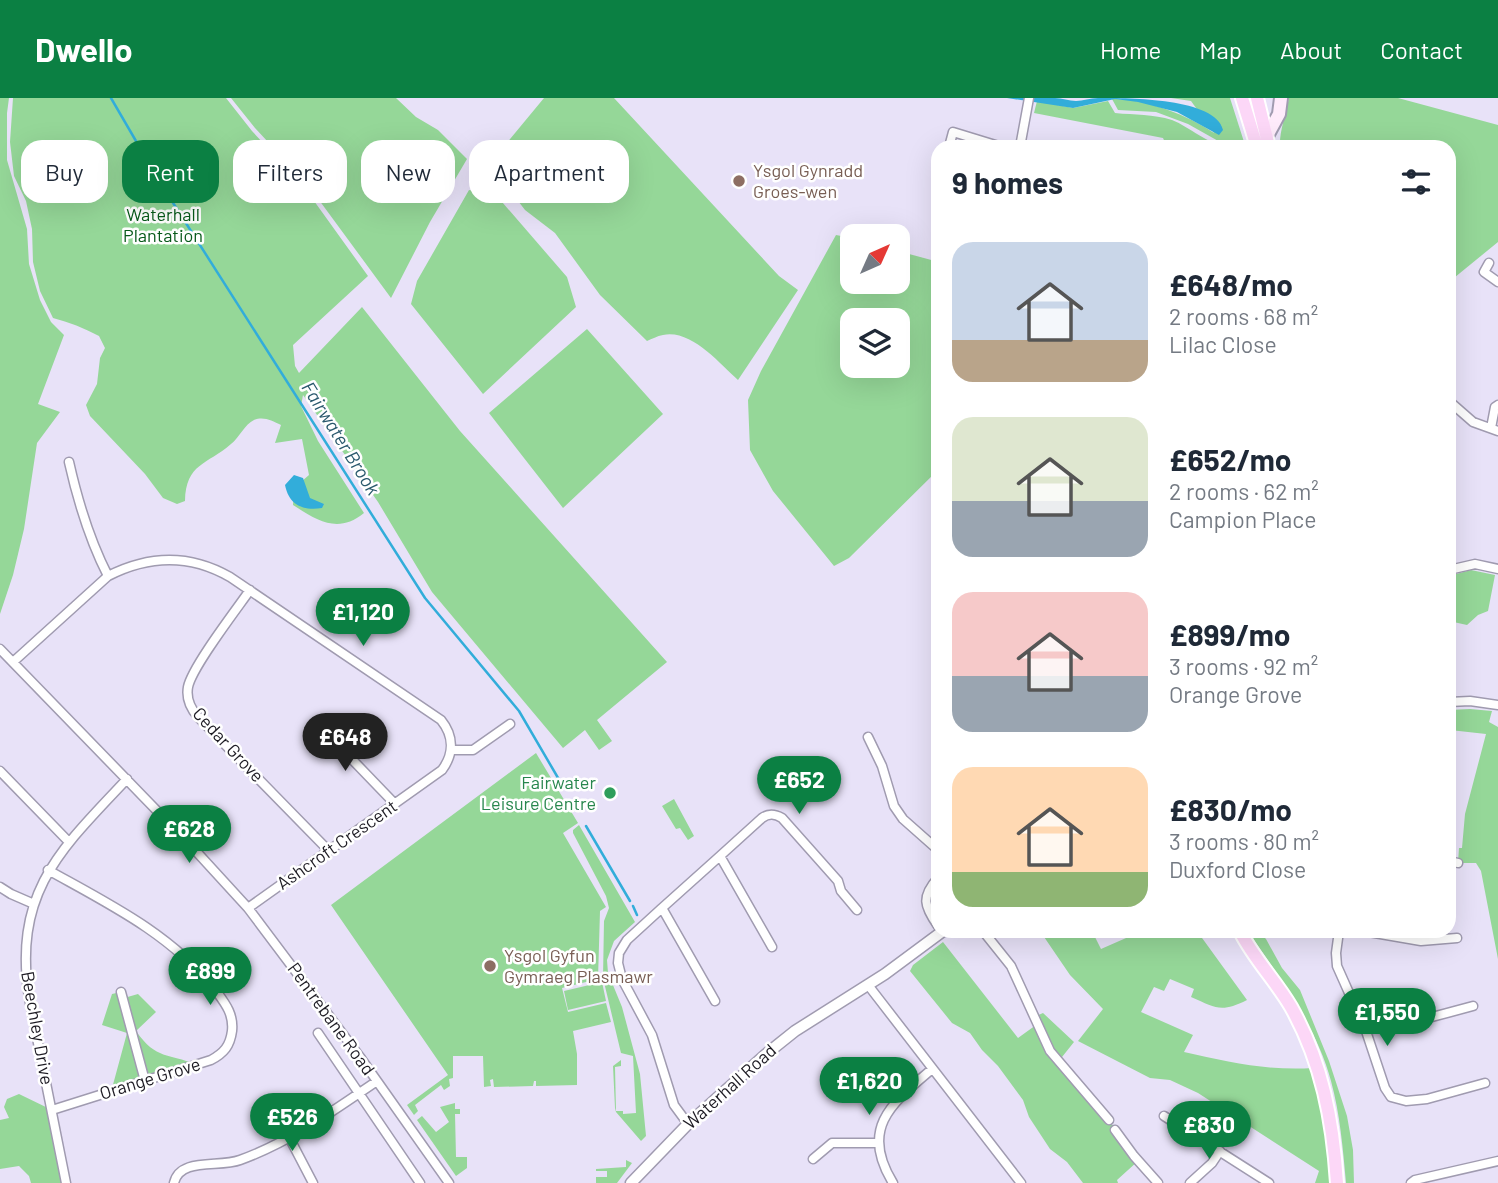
<!DOCTYPE html>
<html lang="en">
<head>
<meta charset="utf-8">
<style>
	:root { --surface:#fff; --page:#f6f6f7; --text:#1f2937; --muted:#747a83; --accent:#0b8043 }
	body { margin:0; font-family:Barlow,sans-serif; background:var(--page); color:var(--text); height:100vh; display:flex; flex-direction:column; font-size:26px; white-space:nowrap }
	* { box-sizing:border-box; margin:0 }
	p { font-size:23px; color:var(--muted) }
	.icon { flex:none; width:38px; height:38px; fill:none; stroke:currentColor; stroke-width:2; stroke-linecap:round; stroke-linejoin:round }
	.map { position:relative; flex:1; overflow:hidden }
	.side { position:absolute; left:931px; top:42px; width:525px; height:798px; display:flex; flex-direction:column; background:var(--surface); border-radius:21px; box-shadow:0 7px 28px #0002 }
	.side>* { flex:none }
	.guide { position:absolute; left:21px; top:42px; width:665px; height:63px; display:flex; gap:14px }
	.needle { width:46px; rotate:45deg }
	.buttons { position:absolute; left:840px; top:126px; display:grid; gap:14px }
	.buttons a { display:grid; place-items:center; width:70px; height:70px; border-radius:14px; background:var(--surface); box-shadow:0 7px 28px #0002; font-size:35px }
	.price { position:absolute; translate:-50% -60px; padding:0 16px; border-radius:24px; background:var(--accent); color:#fff; font-size:23px; line-height:46px; filter:drop-shadow(0 2px 4px #0008) }
	.price::after { content:''; position:absolute; left:50%; top:42px; width:21px; height:16px; margin-left:-10px; background:inherit; clip-path:polygon(0 0,100% 0,50% 100%) }
	.price.on { background:#222; color:#fff }
	ul { padding:0; list-style:none }
	li { display:flex; align-items:center; gap:21px; height:175px; padding:0 21px }
	li span { display:grid; place-items:center; flex:none; width:196px; height:140px; border-radius:21px; color:#555 }
	li>.icon { margin-inline-start:auto }
	span .icon { width:84px; height:84px; fill:#fffc; stroke-width:1 }
	li b { font-size:30px }
	h2 { display:flex; justify-content:space-between; align-items:center; height:84px; padding:0 21px; font-size:30px }
	.tag { padding:0 24px; border-radius:21px; background:var(--surface); box-shadow:0 7px 28px #0002; font-size:24px; line-height:63px }
	.tag.on { background:var(--accent); color:#fff }
	header { display:flex; align-items:center; gap:42px; box-sizing:border-box; height:98px; padding:0 35px; background:var(--accent); color:#fff }
	header strong { font-size:33px }
	nav { display:flex; gap:38px; margin-inline-start:auto; font-size:24px }
	.map>svg:first-child { display:block }
	.green { fill:#95d798; fill-rule:evenodd }
	.water { fill:#32adda }
	.lines { fill:none; stroke-linecap:round; stroke-linejoin:round }
	.stream { stroke:#32adda; stroke-width:2.5 }
	.minor-casing { stroke:#a09bb0; stroke-width:11 }
	.tertiary-casing { stroke:#a09bb0; stroke-width:13 }
	.secondary-casing { stroke:#a09bb0; stroke-width:16 }
	.primary-casing { stroke:#fff; stroke-width:16 }
	.minor { stroke:#fff; stroke-width:8 }
	.tertiary { stroke:#fff; stroke-width:10 }
	.secondary { stroke:#feebfb; stroke-width:12 }
	.primary { stroke:#fcd7f7; stroke-width:12 }
	.education-dot { fill:#8d6e63; stroke:#fff; stroke-width:2.5 }
	.leisure-dot { fill:#2e9e5b; stroke:#fff; stroke-width:2.5 }
	.labels { text-anchor:middle; stroke-width:5; stroke-linejoin:round; paint-order:stroke }
	.education-label { font-size:18px; fill:#785e54; stroke:#fff; text-anchor:start }
	.park-label { font-size:18px; fill:#075a1a; stroke:#fff }
	.street-label { font-size:18px; fill:#1d1b23; stroke:#fff }
	.leisure-label { font-size:18px; fill:#27864d; stroke:#fff; text-anchor:end }
	.water-label { font-size:19px; font-style:italic; fill:#2a596d; stroke:#fff }
</style>
</head>
<body>
<header>
<strong>Dwello</strong>
<nav><a>Home</a><a>Map</a><a>About</a><a>Contact</a></nav>
</header>
<div class="map">
<svg width="1498" height="1085" viewBox="0 0 1498 1085">
	<rect width="100%" height="100%" fill="#e8e2f8"/>
	<path class="green" d="M0,0H9L7,15V62L27,131L29,166L40,202L51,224L64,237L38,306L60,314L37,345L24,431L13,477L0,516Z
		M13,0H226L252,33L304,89L368,178L293,247L295,268L299,275L362,209L460,333L667,564L597,622L612,643L599,652L585,632L563,650L432,494L378,404L303,297L301,308L318,343L364,415C338,436 318,423 293,407L294,390L309,377L302,341L275,345L281,327C272,323 264,318 254,322C245,326 239,340 231,346C207,367 186,365 185,403L177,406L163,400L145,376L90,318L86,307L97,286L100,260L105,250L99,238C84,230 69,224 53,220L40,193L33,164L32,131L26,103L14,78L10,44Z
		M231,0H396L416,19L438,32L467,61L430,124L391,200L308,87L255,30Z
		M544,0H614L779,178L798,192L738,282C719,265 691,231 663,237C657,238 652,241 647,243L600,197L555,135L525,112L506,87L492,63Z
		M1171,0H1230L1245,47L1220,44L1188,26L1156,14L1118,12L1112,1C1144,0 1188,17 1214,35L1191,3Z
		M1289,0H1398L1498,27V144L1449,184V49H1280C1279,35 1286,15 1289,0Z
		M1037,3L1073,10L1108,3L1115,15C1135,17 1153,16 1172,22C1190,29 1208,47 1228,48L1167,49L1163,40L1034,15Z
		M469,92L496,97L567,179L576,209L483,296L411,206L417,183Z
		M836,137L852,140V184H898V153L935,163L931,326L938,333V372L849,460L834,468L773,393L750,352L748,302L761,273ZM898,222V268H852V222Z
		M587,231L663,316L563,410L489,315Z
		M1471,472L1495,477L1488,513L1478,517L1467,527L1449,523V478Z
		M1470,611L1492,613L1489,624L1498,629V861L1481,773L1476,765H1458L1459,750H1462L1465,716L1486,636L1450,632L1449,612Z
		M536,655L578,725L563,735L606,809L600,813L598,881L562,890L568,914L606,905L611,924L573,933L577,956V987L536,988V983H534L533,988L494,989L493,981L490,982L491,988L484,989L483,958H453V980L449,981L450,988L444,992L441,987L415,1007L418,1013L414,1017L407,1007L448,977L331,807Z
		M674,701L694,738L688,742L680,730L676,731L662,708Z
		M579,727L635,824L614,843L607,862L608,875L622,909L640,976L646,1038L641,1043L616,1014L615,1010L613,968L621,962V968L615,969L616,1013H623V1016L636,1015L633,958L621,955L603,880L604,823L609,810L606,798L573,735V732Z
		M1040,833H1092L1101,851L1142,833H1197L1247,902C1221,915 1216,910 1191,899L1194,891L1170,881L1164,893L1154,889L1141,914L1193,937L1184,954C1228,964 1268,973 1313,970L1321,1002L1333,1085H1315L1319,1073L1198,995L1170,982L1150,980L1078,943L1103,911L1070,877Z
		M1250,833H1258L1266,841L1282,870L1300,892L1329,963L1347,1018L1353,1052L1354,1085H1346C1343,1051 1340,1016 1331,983C1317,931 1284,886 1254,842Z
		M943,844L1018,940L1036,927L1034,919L1043,915L1074,944L1058,964L1109,1022L1138,1063L1117,1082L1118,1085H1083L1067,1064L1050,1051L1029,1019L1023,1002L998,968L982,952L970,935L952,925L910,873L913,867Z
		M602,884L606,903L568,912L564,893Z
		M121,894L124,900L138,896L156,914L136,933C157,963 168,954 196,967L111,994L127,935L102,927L112,896Z
		M19,996L52,1012L66,1085H31L29,1078L19,1068L0,1071V1022L9,1020L4,1009L7,1001Z
		M455,1005V1011H460V1016H455L456,1059H467V1070L456,1078L417,1022L422,1018L436,1034L449,1024L440,1009Z
		M626,1062L632,1065L617,1085H596V1079H607V1073H596V1071L626,1069Z"/>
	<path class="water" d="M1007,0C1023,0 1039,0 1055,0C1062,0 1069,3 1076,3C1083,3 1090,0 1098,0C1130,0 1216,0 1223,32L1219,37L1177,14L1138,4L1115,1L1073,10Z
		M294,377L303,380L310,400L324,406L322,410C303,413 289,407 285,387Z"/>
	<g class="lines">
		<path class="stream" d="M111,0L161,86L425,500L519,613L561,685
			M586,728L630,803
			M633,808L637,817"/>
		<defs>
			<path id="minor" d="M949,49L953,34L1002,49
				M1020,49L1029,0
				M1489,165L1484,174L1498,184
				M1449,303L1473,324L1498,333
				M1491,330L1495,309L1498,307
				M69,364C78,404 89,441 108,478
				M1449,472L1475,466L1498,471
				M250,492C236,512 192,569 188,589C186,600 191,611 198,619L329,753
				M0,551L194,751L248,810L360,959L449,1085
				M13,564L108,478C149,457 190,456 230,479L441,622C454,638 454,656 442,672L248,810
				M1449,604L1470,603L1498,607
				M316,624L395,706
				M868,639L882,668L894,708L903,721L938,752
				M451,652H473L510,626
				M0,673L68,743
				M720,758L762,720C769,715 775,716 782,720L838,783L841,793L857,812
				M1449,763L1458,765
				M48,772C109,806 169,835 214,890C224,904 234,915 232,933C230,948 224,955 211,962L52,1012
				M938,780C921,799 924,808 938,828
				M0,789L11,796L34,806
				M662,810L627,842L619,855L618,865L622,881L652,937L674,1007L688,1026
				M983,833L1011,868L1050,953L1109,1022
				M1339,833L1336,855L1337,868L1366,933L1385,990L1391,999L1406,1003L1427,1001L1485,985
				M1363,833L1421,843L1457,840
				M868,887L1021,1085
				M121,894L145,983
				M715,903L662,810L720,758L772,849
				M1366,933L1397,921L1432,919L1473,908
				M318,935L420,1085
				M1164,1018L1269,1085
				M1115,1032L1134,1058L1158,1085
				M290,1041L313,1085
				M813,1061L832,1045H878
				M66,1085L29,900C13,794 60,752 127,681
				M174,1085C180,1059 219,1070 240,1062C290,1044 333,1013 377,983
				M893,1085C859,1030 892,1005 932,971
				M1190,1085L1212,1065L1220,1053
				M1411,1085L1415,1082L1498,1063"/>
			<path id="tertiary" d="M631,1085L688,1026L765,957L795,933L885,876L943,833"/>
			<path id="secondary" d="M1267,38L1279,16L1281,0"/>
			<path id="primary" d="M1242,0L1257,49
				M1257,0L1269,49
				M1240,833C1253,860 1276,883 1291,909C1322,964 1333,1023 1337,1085"/>
		</defs>
		<use href="#minor" class="minor-casing"/>
		<use href="#tertiary" class="tertiary-casing"/>
		<use href="#secondary" class="secondary-casing"/>
		<use href="#primary" class="primary-casing"/>
		<use href="#minor" class="minor"/>
		<use href="#tertiary" class="tertiary"/>
		<use href="#secondary" class="secondary"/>
		<use href="#primary" class="primary"/>
	</g>
	<g class="education-dot">
		<circle cx="739" cy="83" r="7"/>
		<circle cx="490" cy="868" r="7"/>
	</g>
	<circle class="leisure-dot" cx="610" cy="695" r="7"/>
	<g class="labels">
		<g class="education-label">
			<text x="753" y="79">Ysgol Gynradd<tspan x="753" dy="21">Groes-wen</tspan></text>
			<text x="504" y="864">Ysgol Gyfun<tspan x="504" dy="21">Gymraeg Plasmawr</tspan></text>
		</g>
		<g class="park-label">
			<text x="163" y="123">Waterhall<tspan x="163" dy="21">Plantation</tspan></text>
		</g>
		<g class="street-label">
			<text transform="translate(228 647) rotate(47)" y="6">Cedar Grove</text>
			<text transform="translate(337 747) rotate(-35)" y="6">Ashcroft Crescent</text>
			<text transform="translate(331 921) rotate(54)" y="6">Pentrebane Road</text>
			<text transform="translate(37 930) rotate(80)" y="6">Beechley Drive</text>
			<text transform="translate(150 981) rotate(-17)" y="6">Orange Grove</text>
			<text transform="translate(730 989) rotate(-42)" y="6">Waterhall Road</text>
		</g>
		<g class="leisure-label">
			<text x="596" y="691">Fairwater<tspan x="596" dy="21">Leisure Centre</tspan></text>
		</g>
		<g class="water-label">
			<text transform="translate(341 340) rotate(58)" y="7">Fairwater Brook</text>
		</g>
	</g>
</svg>
<div class="buttons">
<a><svg class="needle" viewBox="-14 -14 28 28"><path d="M0-13l5 13h-10z" fill="#e53935"/><path d="M0 13l5-13h-10z" fill="#747a83"/></svg></a>
<a><svg class="icon" aria-label="layers" viewBox="0 0 24 24"><path d="M12 4l9 5-9 5-9-5zM3 14l9 5 9-5"/></svg></a>
</div>
<b class="price" style="left:363px;top:550px">£1,120</b>
<b class="price on" style="left:345px;top:675px">£648</b>
<b class="price" style="left:799px;top:718px">£652</b>
<b class="price" style="left:189px;top:767px">£628</b>
<b class="price" style="left:210px;top:909px">£899</b>
<b class="price" style="left:1387px;top:950px">£1,550</b>
<b class="price" style="left:869px;top:1019px">£1,620</b>
<b class="price" style="left:292px;top:1055px">£526</b>
<b class="price" style="left:1209px;top:1063px">£830</b>
<div class="guide">
<a class="tag">Buy</a>
<a class="tag on">Rent</a>
<a class="tag">Filters</a>
<a class="tag">New</a>
<a class="tag">Apartment</a>
</div>
<section class="side">
<h2>9 homes<svg class="icon" aria-label="filters" viewBox="0 0 24 24"><path d="M4 7h16M4 17h16"/><circle cx="9" cy="7" r="2"/><circle cx="15" cy="17" r="2"/></svg></h2>
<ul>
<li><span style="background:linear-gradient(#c9d6e8 70%,#b9a48a 0)"><svg class="icon" aria-label="home" viewBox="0 0 24 24"><path d="M3 11l9-7 9 7M6 9v11h12V9"/></svg></span><div><b>£648/mo</b><p>2 rooms · 68 m²</p><p>Lilac Close</p></div></li>
<li><span style="background:linear-gradient(#dfe7d0 60%,#9aa5b1 0)"><svg class="icon" aria-label="home" viewBox="0 0 24 24"><path d="M3 11l9-7 9 7M6 9v11h12V9"/></svg></span><div><b>£652/mo</b><p>2 rooms · 62 m²</p><p>Campion Place</p></div></li>
<li><span style="background:linear-gradient(#f6c9c9 60%,#9aa5b1 0)"><svg class="icon" aria-label="home" viewBox="0 0 24 24"><path d="M3 11l9-7 9 7M6 9v11h12V9"/></svg></span><div><b>£899/mo</b><p>3 rooms · 92 m²</p><p>Orange Grove</p></div></li>
<li><span style="background:linear-gradient(#ffd9b3 75%,#8fb573 0)"><svg class="icon" aria-label="home" viewBox="0 0 24 24"><path d="M3 11l9-7 9 7M6 9v11h12V9"/></svg></span><div><b>£830/mo</b><p>3 rooms · 80 m²</p><p>Duxford Close</p></div></li>
</ul>
</section>
</div>
</body>
</html>
